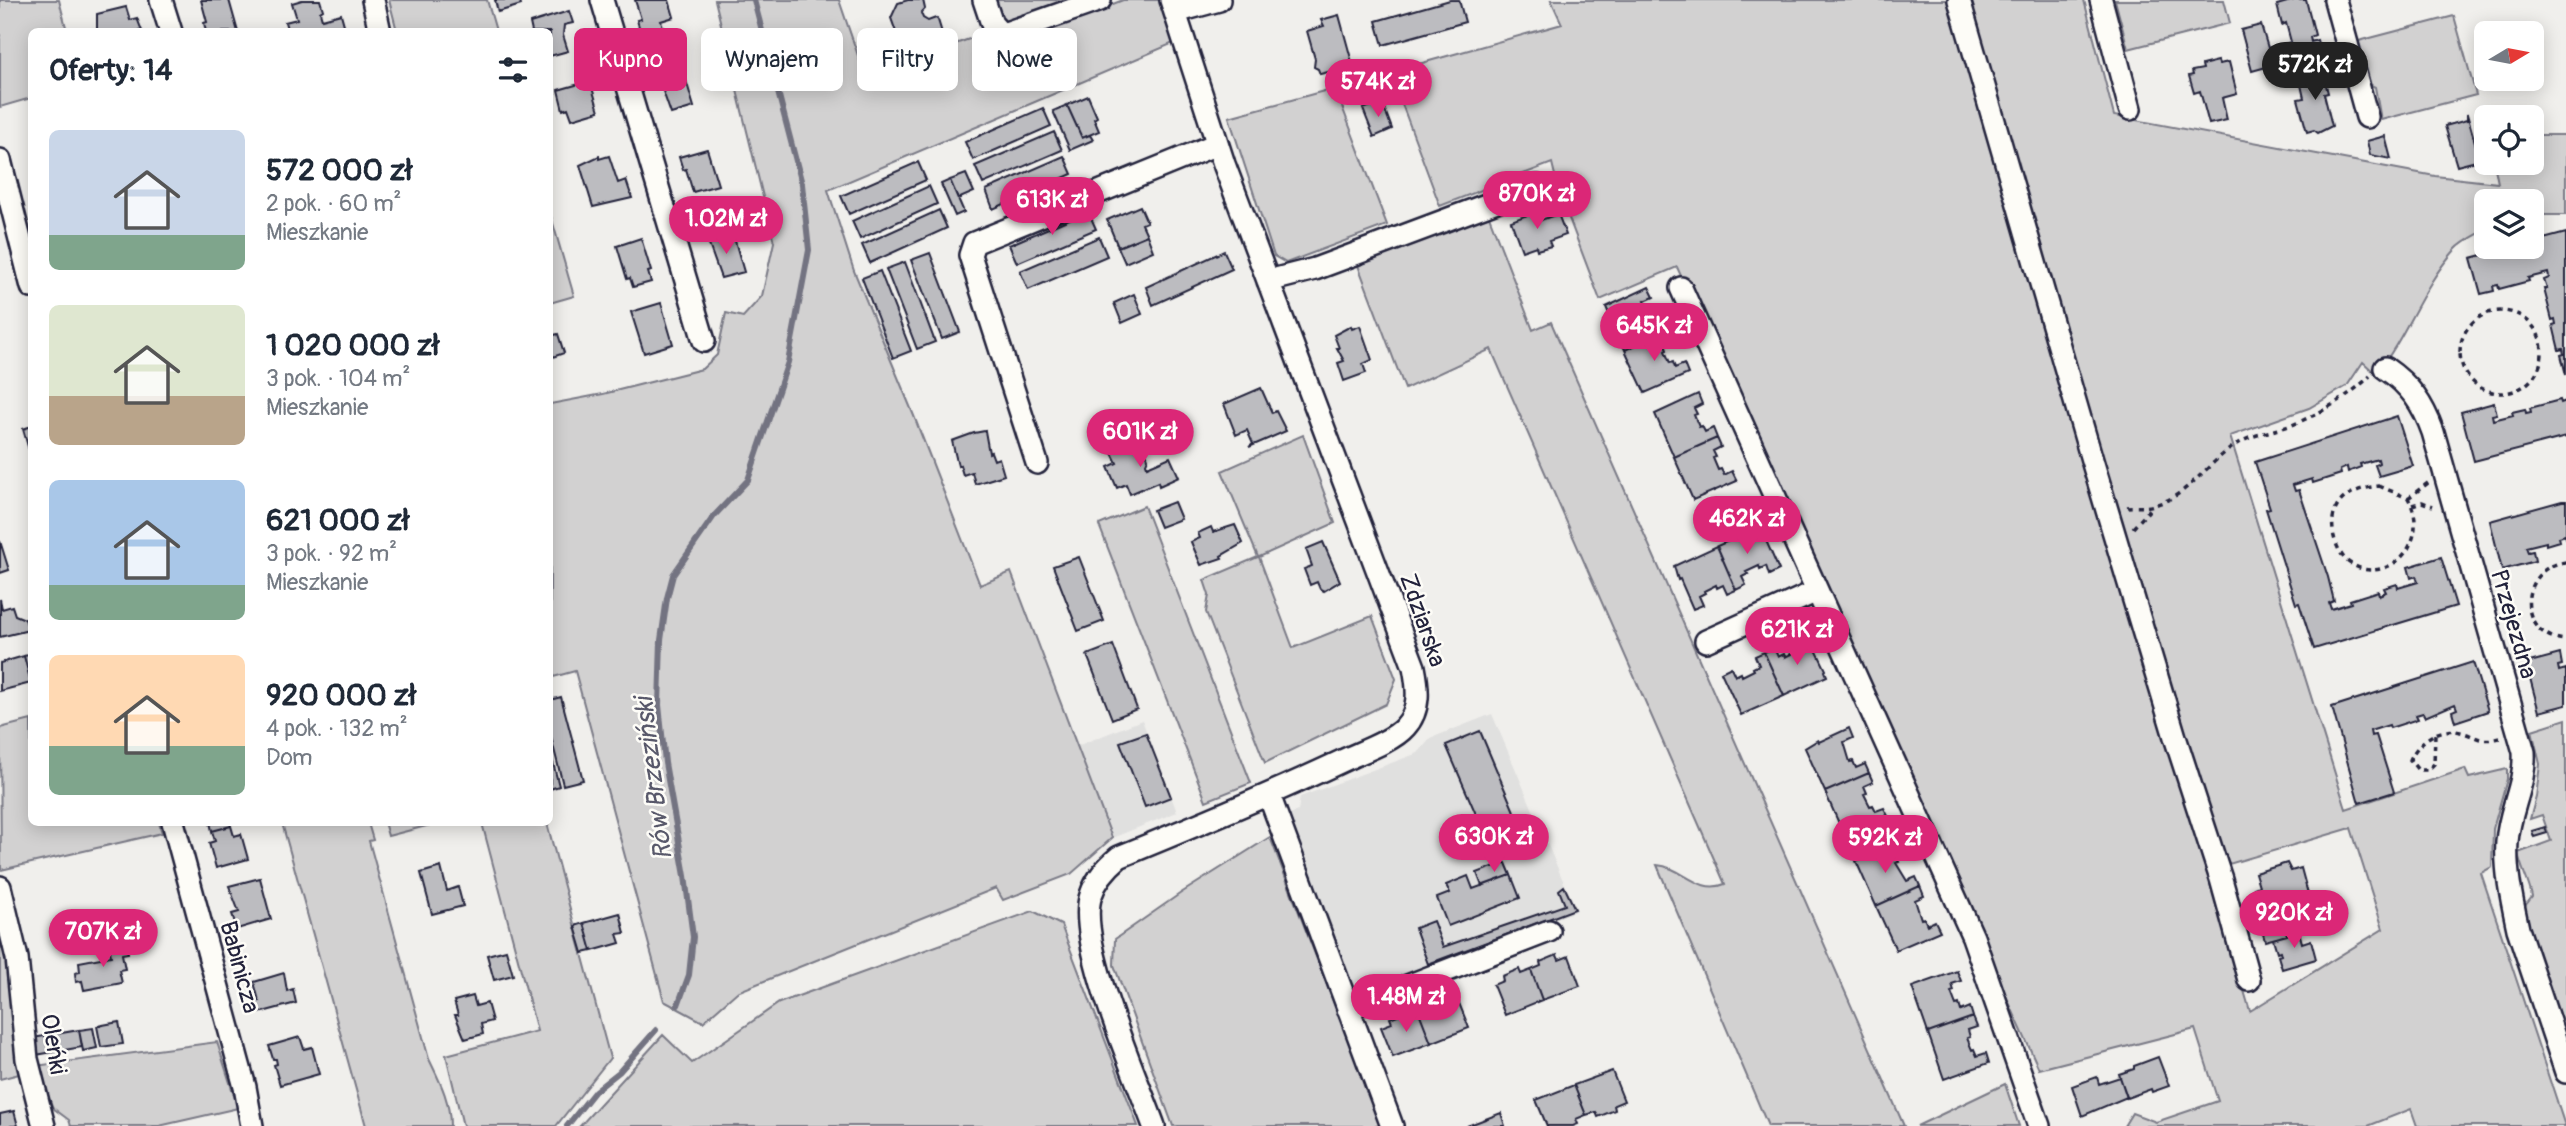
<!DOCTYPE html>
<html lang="pl">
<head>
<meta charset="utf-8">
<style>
	:root { --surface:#fff; --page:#f6f6f7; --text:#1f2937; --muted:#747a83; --accent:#db2777 }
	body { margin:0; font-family:Pangolin,sans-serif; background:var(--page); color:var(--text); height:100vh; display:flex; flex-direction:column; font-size:26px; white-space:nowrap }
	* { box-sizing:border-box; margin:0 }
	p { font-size:23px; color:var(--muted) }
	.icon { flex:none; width:38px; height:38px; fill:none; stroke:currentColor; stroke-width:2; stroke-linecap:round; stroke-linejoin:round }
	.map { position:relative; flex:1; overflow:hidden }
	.details { position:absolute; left:28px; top:28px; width:525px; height:798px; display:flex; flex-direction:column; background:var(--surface); border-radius:10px; box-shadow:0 4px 18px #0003 }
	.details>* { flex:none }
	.banner { position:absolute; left:574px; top:28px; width:665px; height:63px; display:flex; gap:14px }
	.needle { width:46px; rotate:80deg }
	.buttons { position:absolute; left:2474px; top:21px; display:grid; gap:14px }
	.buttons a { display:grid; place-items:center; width:70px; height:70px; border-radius:10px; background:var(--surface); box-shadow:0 4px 18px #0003; font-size:35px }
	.price { position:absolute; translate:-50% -60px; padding:0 16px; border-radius:24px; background:var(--accent); color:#fff; font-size:23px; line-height:46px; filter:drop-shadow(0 2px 4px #0008) }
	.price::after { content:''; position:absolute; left:50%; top:42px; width:21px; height:16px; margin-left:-10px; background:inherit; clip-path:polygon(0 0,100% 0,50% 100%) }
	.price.active { background:#222; color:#fff }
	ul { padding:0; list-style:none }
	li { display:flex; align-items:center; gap:21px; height:175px; padding:0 21px }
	li span { display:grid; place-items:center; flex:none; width:196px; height:140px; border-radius:10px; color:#555 }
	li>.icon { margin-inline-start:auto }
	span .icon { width:84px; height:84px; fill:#fffc; stroke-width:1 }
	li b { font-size:30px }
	h2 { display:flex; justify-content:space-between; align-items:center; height:84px; padding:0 21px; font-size:30px }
	.tag { padding:0 24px; border-radius:10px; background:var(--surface); box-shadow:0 4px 18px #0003; font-size:24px; line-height:63px }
	.tag.active { background:var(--accent); color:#fff }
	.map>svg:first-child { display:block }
	.built { fill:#e0e0df }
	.green { fill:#d2d1d1; stroke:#7a7a86; stroke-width:2 }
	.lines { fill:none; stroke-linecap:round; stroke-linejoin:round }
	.stream { stroke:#737381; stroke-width:6 }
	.building { fill:#bcbcc0; stroke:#22223b; stroke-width:2 }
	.minor-casing { stroke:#22223b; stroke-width:26 }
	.path { stroke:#22223b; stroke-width:3.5; stroke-dasharray:5 5; stroke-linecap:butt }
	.minor { stroke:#fdfcf7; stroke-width:21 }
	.labels { text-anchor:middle; stroke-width:5; stroke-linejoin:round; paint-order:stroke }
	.street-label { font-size:24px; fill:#22223b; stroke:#fdfcf7 }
	.water-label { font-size:26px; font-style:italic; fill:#58586a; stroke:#fdfcf7 }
</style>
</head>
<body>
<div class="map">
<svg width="2566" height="1126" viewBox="0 0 2566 1126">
	<rect width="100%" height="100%" fill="#f0efec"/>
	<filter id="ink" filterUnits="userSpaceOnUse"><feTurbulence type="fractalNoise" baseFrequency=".0143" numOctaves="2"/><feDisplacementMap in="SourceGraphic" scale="14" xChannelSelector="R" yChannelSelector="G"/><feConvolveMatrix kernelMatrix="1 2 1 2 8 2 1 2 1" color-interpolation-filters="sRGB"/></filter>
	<g filter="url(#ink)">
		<path class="built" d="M1492,714L1576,911L1351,996L1283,816L1298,811L1300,797L1418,753L1431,738Z
			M1142,720L1177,812L1112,838L1077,746Z"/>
		<path class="green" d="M0,0H59L67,31L32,32L31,98L0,107Z
			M389,0H487L496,31H397Z
			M715,0H839L865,76L975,37L987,51L1016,42L1123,0H1160L1176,42L828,190L854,271L914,416L980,585L1011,572L1112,838L1071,874L1003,900L996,888L737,992L703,1022L664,1001L575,671L550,678V404L603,394L702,369L717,355L726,313L743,317L762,296L774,242Z
			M992,0H1066L999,23Z
			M1551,0H1953L2250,1011L2383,929L2351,828L2229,864L2221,858L1966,0H2084L2114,116L2435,176L2498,183L2494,163H2532V135H2566V215H2532V201H2487V229C2477,235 2463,241 2455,250C2422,286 2407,336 2376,374L2363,362L2347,386L2309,408L2230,436L2346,809L2465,769L2469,778L2507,769V779L2493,829L2492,867L2481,873L2565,1126H2417L2411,1109L2368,1126H2124L2132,1113L2156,1122L2218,1101L2195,1029L2039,1069L1677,267L1600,300L1559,192L1552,163L1440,206L1390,72L1562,24Z
			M2115,0H2224L2230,23L2128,49Z
			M2454,16L2476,95L2381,120L2375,87L2367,83L2355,42Z
			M1335,88L1387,225L1286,263L1274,256L1229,117Z
			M1487,211L1533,330L1551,322L1904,1126H1768L1657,865C1683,867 1698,895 1725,884L1491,349L1405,389L1356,260Z
			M550,213L574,296L550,303Z
			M1303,435L1335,523L1259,557L1293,648L1372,616L1396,679L1386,704L1265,763L1206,612L1209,595L1204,580L1258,557L1222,471Z
			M1144,506L1251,783L1206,801L1099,525Z
			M2566,719V1037L2530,929L2525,906L2532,897C2529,881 2521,869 2518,853L2551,841L2542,815L2530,819L2536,797L2540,764L2532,730Z
			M31,720L32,822L159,823L162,833L1,870L0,728Z
			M384,822H438V823L388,836Z
			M282,823H368L373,840L369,841L429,1059C440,1082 450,1100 450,1126H366Z
			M482,823H547L610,1058L556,1126H463L446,1055L537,1031Z
			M1270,837L1381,1126H1173L1114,965L1115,939L1181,893Z
			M1033,911L1061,925L1138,1126H580L663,1035L692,1063L779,1003Z
			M0,932L11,977L23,1073L0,1079Z
			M217,1042L238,1108L159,1126H71L69,1120L53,1108L35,1066Z
			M2005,1084L2019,1126H1917Z"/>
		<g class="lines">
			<path class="stream" d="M678,1005L689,975L693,937L685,876L665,763L659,705L661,640L667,598L673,575L714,516L748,480L788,362L809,250L802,184L754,0
				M567,1126L595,1091L619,1072L656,1030"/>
		</g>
		<path class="building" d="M201,0H229L238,32H206L204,23L207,22Z
			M302,0H320L323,10L320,12L322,19L341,14L346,32H288L285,22L297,19L292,3Z
			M495,0H520L521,5L498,12Z
			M635,0H669L674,17L661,21L666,37L644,44L637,20L641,19Z
			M908,0H923L925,9L921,13L923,18L928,21L936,18L938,20L942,33L941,36L925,42L924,39L898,49L894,41L897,35L891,18L898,3Z
			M1450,0H1459L1465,22L1383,45L1376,21Z
			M2294,0H2306L2315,35L2310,37L2311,42L2317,40L2320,52L2252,71L2241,30L2261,25L2268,48L2291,42L2286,23L2282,25L2277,5Z
			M126,7L130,20L137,18L142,31H97V14Z
			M569,11L573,23L564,25L563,35L568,51L550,56V32H532L530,23Z
			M1339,15L1353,66L1320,74L1318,69L1314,67L1315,59L1307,31L1324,26L1321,20Z
			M2218,61L2219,64L2229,62L2237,94L2222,98L2227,120L2209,124L2200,91L2194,93L2189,76L2193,75L2192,71L2203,69L2202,65Z
			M720,66L723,81L709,84L706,69Z
			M2322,69L2328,93L2324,94L2332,126L2318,133L2314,130L2307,132L2298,99L2304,98L2299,76Z
			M683,70L694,107L671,114L658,77Z
			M590,81L599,111L572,119L568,108L563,110L558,90Z
			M1088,96L1097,117L1094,119L1099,131L1082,138L1067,105Z
			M1382,102L1392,129L1374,137L1363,109Z
			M1067,105L1082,138L1090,135L1093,140L1070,150L1053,111Z
			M1043,108L1051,126L973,160L965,142Z
			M2467,114L2480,160L2457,166L2445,126L2467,120Z
			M1054,132L1062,150L983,184L975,166Z
			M2385,136L2391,159L2370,155L2367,141Z
			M707,149L718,185L693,192L686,169L683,170L679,157Z
			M599,156V159L609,156L618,183L626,180L632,198L593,207L580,165Z
			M1064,156L1072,174L993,209L986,190Z
			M918,162L926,180L849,214L841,196Z
			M966,174L974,192L958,199L950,180Z
			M950,180L964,212L955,216L941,184Z
			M929,186L937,204L860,239L852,221Z
			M1140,206L1147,222L1142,224L1147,235L1118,247L1107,220Z
			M939,210L947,228L870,263L862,245Z
			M1088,211L1096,229L1017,263L1009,245Z
			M1538,211L1541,220L1558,214L1566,235L1549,241L1551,246L1537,250L1536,246L1522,251L1511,221Z
			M2566,233V375L2561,355L2564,354L2563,349L2559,350L2553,325L2556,324L2555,319L2552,320L2544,289H2547L2544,280L2549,278L2548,273L2528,278L2529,281L2499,289L2498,285L2493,286L2494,291L2481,294L2471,258L2513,247H2532V242Z
			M733,234L744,272L721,278L708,242Z
			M1147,235L1153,251L1125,263L1118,247Z
			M1099,237L1107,256L1028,290L1020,271Z
			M641,238L651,271L648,272L651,282L633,287L630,278L627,279L617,246Z
			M1224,251L1232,269L1153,305L1146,287Z
			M930,253L960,332L942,339L911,260Z
			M905,262L935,342L917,349L886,269Z
			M880,271L911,351L893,358L862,278Z
			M1649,287L1654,297L1645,301L1648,307L1645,308L1651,320L1654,319L1656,325L1665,321L1669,330L1625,350L1606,307Z
			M1134,294L1142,314L1122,323L1114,303Z
			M661,303L673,344L644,353L631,312Z
			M1351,326L1352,329L1360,326L1372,360L1363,364L1366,373L1344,381L1338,363L1344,361L1337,348H1339L1334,335Z
			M1669,330L1673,340L1665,344L1667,350L1665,351L1670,363L1673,362L1675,368L1684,364L1688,374L1645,393L1625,350Z
			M558,334L564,353L550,358V336Z
			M1261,388L1272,413L1276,411L1286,431L1249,447L1253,444L1247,430L1236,435L1224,404Z
			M1698,394L1702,404L1694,408L1697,414L1694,415L1699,427L1702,426L1705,432L1713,428L1717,438L1674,457L1655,414Z
			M2560,400L2561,403L2566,401V437L2474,461L2461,412L2494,403L2497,414L2492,415L2493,420L2513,415L2512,412L2525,409L2526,413L2531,412L2530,408Z
			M2397,416L2413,466L2379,476L2375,465L2379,463L2378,459L2360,464L2361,467L2348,472L2347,467L2340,470L2341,474L2313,483L2312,479L2293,485L2295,491L2299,490L2328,577L2334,601L2329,603L2331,609L2351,603L2350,600L2378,591L2379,595L2386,592L2384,588L2397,584L2398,588L2418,582L2416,576L2411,578L2408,567L2441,557L2456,606L2314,649L2299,603L2296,604L2266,509L2270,508L2255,462Z
			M32,426V457H31L23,429Z
			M985,431L989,453L991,452L994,460L999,458L1004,475L975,484L972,472L963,475L960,465L958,466L952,441L974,433Z
			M1717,438L1721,447L1713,451L1716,457L1713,458L1718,470L1721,469L1724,475L1732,471L1737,481L1693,500L1674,457Z
			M1141,440L1148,458L1146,463L1147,467L1170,457L1179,477L1159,486L1158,482L1130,494L1126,484L1117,488L1108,467L1117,463L1112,453Z
			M2562,501H2566V539L2565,535L2558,537L2559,541L2546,545V542L2526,547L2528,552L2533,551L2535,561L2502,570L2490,521Z
			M1174,502L1181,519L1160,527L1153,510Z
			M1235,525L1243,543L1221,556L1222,558L1201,565L1191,542L1200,538L1198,533L1211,527L1213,532Z
			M1760,527L1779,570L1769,575L1766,566L1760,569L1759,566L1746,572L1748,574L1742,577L1746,585L1736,590L1717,546Z
			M0,541L9,570L0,573Z
			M1323,542L1340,581L1324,591L1320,589L1317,582L1310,585L1304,569L1312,566L1306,549Z
			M1717,546L1736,590L1727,594L1723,585L1717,588L1716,585L1704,591L1705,593L1699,596L1703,605L1693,609L1680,579L1678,580L1674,566Z
			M1079,557L1104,621L1078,631L1053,566Z
			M0,599L2,609L12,606L15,615L25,619L29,630L0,637Z
			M1808,633L1826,670L1825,671L1827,676L1784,696L1764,652L1774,648L1778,657L1784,654L1785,657L1797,651L1796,648L1802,646L1798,637Z
			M1113,645L1137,709L1112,719L1087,655Z
			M1764,652L1784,696L1741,715L1721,672L1731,667L1735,676L1741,673L1742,676L1754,670L1753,668L1759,665L1755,656Z
			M32,654V683H31L24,656Z
			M2560,654L2562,665L2558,666L2559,671L2566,669V705L2539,712L2526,663Z
			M24,656L31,683L0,691V663Z
			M2473,662L2488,711L2455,722L2452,711L2457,709L2455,704L2425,717L2423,713L2416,715L2418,719L2390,728L2389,725L2370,731L2371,736L2376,735L2394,792L2359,803L2332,707Z
			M561,697L583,780L563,785L550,733V700Z
			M1849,728L1853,738L1844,742L1850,762L1853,761L1856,768L1865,764L1869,773L1825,792L1805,748L1818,740L1819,742Z
			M1480,731L1521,828L1488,842L1446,745Z
			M1146,733L1171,797L1145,807L1120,742Z
			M550,751L559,786L550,789Z
			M1869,773L1873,782L1864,786L1867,793L1864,794L1870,806L1873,805L1876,811L1884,808L1889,818L1845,837L1825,792Z
			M210,822H230L231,826L212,831Z
			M231,826L234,836L241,834L248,859L216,868L209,843L215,841L212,831Z
			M2545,827L2547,833L2534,837L2532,831Z
			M1900,842L1904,852L1896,855L1899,862L1896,863L1907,881L1916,877L1920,886L1876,906L1856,861Z
			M1503,863H1506L1511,875L1482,886L1477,873Z
			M2287,863L2291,871L2301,868L2308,894L2292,898L2291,896L2286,898V900L2260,908L2254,888L2259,886L2255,873Z
			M441,867L447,891L458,887L463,906L432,914L421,873Z
			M1511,875L1520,898L1448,926L1437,898L1450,893L1446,885L1468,876L1473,889Z
			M260,878L271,919L237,929L232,914L239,912L229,886Z
			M1564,886L1575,909L1428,964L1415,928L1433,921L1443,947L1565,905L1559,890Z
			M1920,886L1924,896L1915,900L1921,919L1924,918L1927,925L1935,921L1940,931L1896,950L1876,906Z
			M620,913L625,933L617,934L620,943L592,951L584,923Z
			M2282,917L2287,935L2265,941L2260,923Z
			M584,923L592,951L583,953L575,926Z
			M2299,931L2302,943L2311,940L2316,959L2282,969L2278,956L2281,955L2280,951L2277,952L2273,939Z
			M126,942L128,953L122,954L125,969L119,970L122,983L84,990L82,981L76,982L75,973L80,972L79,962L111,956L109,946Z
			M506,950L513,975L494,980L487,955Z
			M1557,955L1559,960L1569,956L1580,986L1542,1000L1531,970L1541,966L1540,962Z
			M1519,969L1521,974L1531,970L1542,1000L1505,1015L1493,985L1503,981L1502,976Z
			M1957,971L1961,981L1952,984L1954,991L1951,992L1956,1005L1959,1004L1961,1011L1970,1007L1973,1017L1928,1033L1912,987Z
			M284,973L287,991L293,989L296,1003L259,1013L256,1002L259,1001L254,982Z
			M473,996L476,1006L487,1003L492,1021L481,1024L483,1034L465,1039L455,1015H458L454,1001Z
			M1445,997L1447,1002L1457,998L1469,1028L1431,1043L1419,1012L1429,1009L1428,1004Z
			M1407,1011L1409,1016L1419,1012L1431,1043L1393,1057L1381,1027L1392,1023L1390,1018Z
			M1973,1017L1977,1027L1968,1030L1970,1037L1967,1038L1972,1050L1974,1049L1977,1056L1986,1053L1989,1063L1944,1079L1928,1033Z
			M119,1022L123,1044L101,1047L97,1026Z
			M93,1028L97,1048L83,1051L79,1030Z
			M79,1030L82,1047L30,1056L27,1039Z
			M300,1037L304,1049L312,1047L319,1074L280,1085L274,1065L277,1064L276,1059H273L269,1046Z
			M2158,1057L2169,1086L2152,1092L2151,1089L2127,1098L2119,1074L2134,1069V1066Z
			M1612,1071L1624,1101L1614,1105L1615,1110L1598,1117L1596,1112L1586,1115L1574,1085Z
			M2097,1077L2099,1084L2120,1077L2127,1097L2082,1116L2072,1086Z
			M1574,1085L1586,1115L1576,1119L1578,1124L1573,1126H1547L1536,1100Z
			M14,1111L18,1126H0V1114Z
			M1501,1113L1505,1126H1467Z"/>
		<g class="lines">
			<defs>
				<path id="minor" d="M161,0L171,32
					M373,0L380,32
					M602,0L704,341
					M984,0L992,24L1000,33H1006L1100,0
					M1959,0L2092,460L2175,737L2221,879L2249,980
					M2101,0L2130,109
					M2335,0L2367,117
					M1175,12L1219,0
					M0,160L32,287
					M1268,281L1315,269L1537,186
					M1681,288L1973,937L2039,1126
					M2385,368C2410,385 2423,404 2433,432L2524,752C2526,784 2509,810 2507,842C2505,870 2512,901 2518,929L2566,1072
					M1037,463L970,255L974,243L1217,144
					M1706,641L1817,591
					M1269,795L1392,1126
					M173,822L245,1087L252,1126
					M0,887L17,958L27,1059L44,1126
					M1348,1009L1549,931
					M1154,1126C1137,1078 1075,940 1091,895C1096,879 1106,868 1119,857C1195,826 1270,795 1344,760C1361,752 1393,741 1405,727C1421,710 1418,687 1414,667L1224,164L1171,0"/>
			</defs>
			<use href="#minor" class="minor-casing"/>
			<path class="path" d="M2460 352a41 41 0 1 1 82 0a41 41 0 1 1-82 0Z
				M2379,486L2408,498C2416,512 2418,530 2410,545C2399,568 2369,579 2347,561C2341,556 2336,545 2334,537C2327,503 2348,489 2379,486Z
				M2408,498L2428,483
				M2412,505L2422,502L2433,506
				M2127,507C2135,506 2146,508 2154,505C2190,496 2209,459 2241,442C2257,433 2275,431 2292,425C2321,413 2347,398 2370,376
				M2133,528L2153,506
				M2566,562C2516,568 2516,637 2566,640
				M2435,734L2434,764L2428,770H2418L2410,760C2417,743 2436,728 2456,731C2477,735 2475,743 2500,738"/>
			<use href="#minor" class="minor"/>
		</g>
	</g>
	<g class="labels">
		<g class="street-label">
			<text transform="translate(1423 620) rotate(71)" y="8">Zdziarska</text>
			<text transform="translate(2514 624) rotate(74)" y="8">Przejezdna</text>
			<text transform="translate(240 967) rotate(75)" y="8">Babinicza</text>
			<text transform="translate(54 1044) rotate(81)" y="8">Oleńki</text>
		</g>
		<g class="water-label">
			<text transform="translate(653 779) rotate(-97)" y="9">Rów Brzeziński</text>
		</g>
	</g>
</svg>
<div class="buttons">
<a><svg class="needle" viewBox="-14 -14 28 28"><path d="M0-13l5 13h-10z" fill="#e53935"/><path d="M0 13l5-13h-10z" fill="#747a83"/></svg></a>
<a><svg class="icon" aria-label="locate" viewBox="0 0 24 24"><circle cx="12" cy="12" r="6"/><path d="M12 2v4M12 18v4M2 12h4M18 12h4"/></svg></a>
<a><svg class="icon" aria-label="layers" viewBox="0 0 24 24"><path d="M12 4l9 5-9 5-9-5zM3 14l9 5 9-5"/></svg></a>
</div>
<b class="price active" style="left:2315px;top:102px">572K zł</b>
<b class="price" style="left:1378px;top:119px">574K zł</b>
<b class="price" style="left:1537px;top:231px">870K zł</b>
<b class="price" style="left:1052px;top:237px">613K zł</b>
<b class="price" style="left:726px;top:256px">1.02M zł</b>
<b class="price" style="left:1654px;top:363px">645K zł</b>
<b class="price" style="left:1140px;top:469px">601K zł</b>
<b class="price" style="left:1747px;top:556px">462K zł</b>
<b class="price" style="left:1797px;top:667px">621K zł</b>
<b class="price" style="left:1494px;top:874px">630K zł</b>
<b class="price" style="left:1885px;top:875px">592K zł</b>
<b class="price" style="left:2294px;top:950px">920K zł</b>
<b class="price" style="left:103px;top:969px">707K zł</b>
<b class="price" style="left:1406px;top:1034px">1.48M zł</b>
<div class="banner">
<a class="tag active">Kupno</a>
<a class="tag">Wynajem</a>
<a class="tag">Filtry</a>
<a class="tag">Nowe</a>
</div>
<section class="details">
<h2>Oferty: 14<svg class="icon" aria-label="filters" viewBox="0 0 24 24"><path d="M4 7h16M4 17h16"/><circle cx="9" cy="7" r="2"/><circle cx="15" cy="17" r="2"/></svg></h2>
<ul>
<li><span style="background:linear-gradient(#c9d6e8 75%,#7fa58c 0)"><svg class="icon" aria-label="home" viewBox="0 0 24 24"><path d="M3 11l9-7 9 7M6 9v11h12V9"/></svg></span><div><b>572 000 zł</b><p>2 pok. · 60 m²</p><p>Mieszkanie</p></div></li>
<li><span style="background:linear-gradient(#dfe7d0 65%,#b9a48a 0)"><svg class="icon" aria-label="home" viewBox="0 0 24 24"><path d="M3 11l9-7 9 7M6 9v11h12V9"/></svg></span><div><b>1 020 000 zł</b><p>3 pok. · 104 m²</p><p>Mieszkanie</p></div></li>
<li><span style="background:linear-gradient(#a9c7e8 75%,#7fa58c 0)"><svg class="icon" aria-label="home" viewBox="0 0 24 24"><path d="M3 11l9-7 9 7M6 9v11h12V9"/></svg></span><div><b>621 000 zł</b><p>3 pok. · 92 m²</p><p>Mieszkanie</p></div></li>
<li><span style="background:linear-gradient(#ffd9b3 65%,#7fa58c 0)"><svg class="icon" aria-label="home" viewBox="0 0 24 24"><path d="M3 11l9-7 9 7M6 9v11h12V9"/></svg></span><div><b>920 000 zł</b><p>4 pok. · 132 m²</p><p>Dom</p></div></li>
</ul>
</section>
</div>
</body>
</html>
